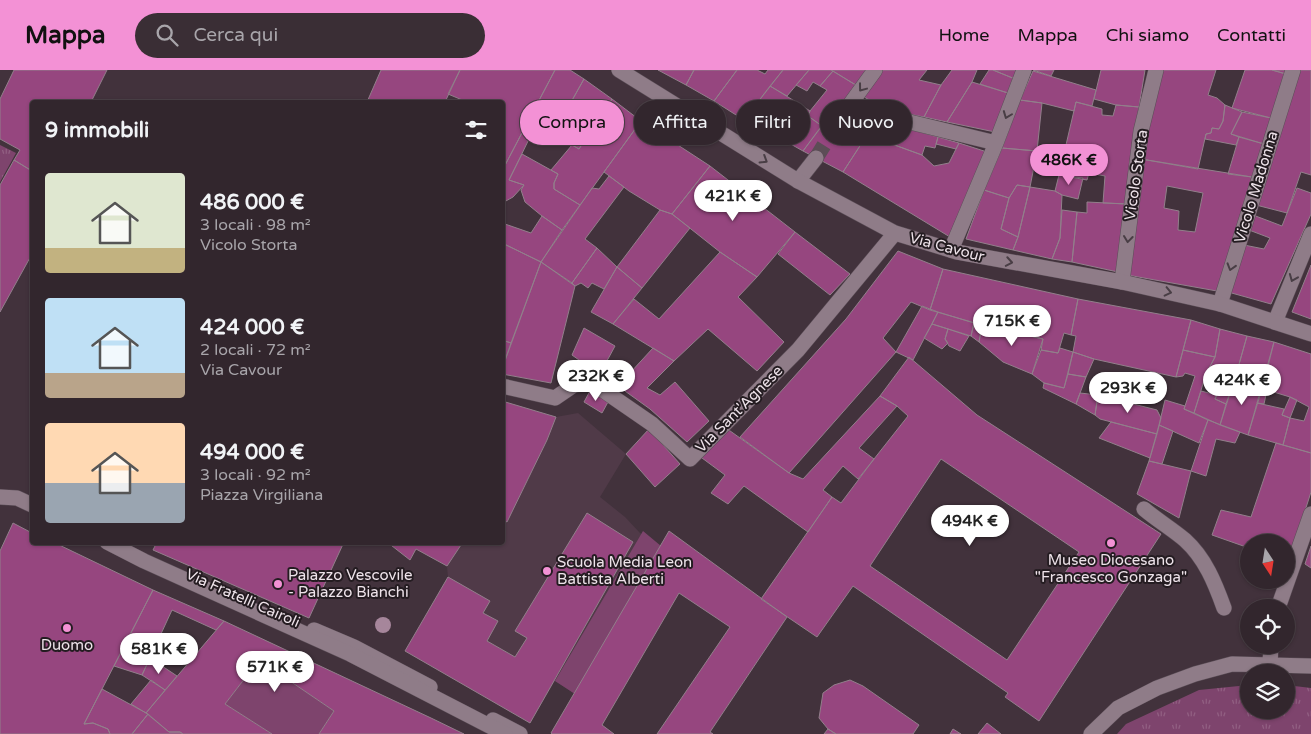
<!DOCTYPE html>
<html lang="it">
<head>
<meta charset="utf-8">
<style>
	:root { --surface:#32262d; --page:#3a2e35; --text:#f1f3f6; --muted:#a8a5aa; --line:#4d4349; --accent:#f391d5 }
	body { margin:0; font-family:"Varela Round",sans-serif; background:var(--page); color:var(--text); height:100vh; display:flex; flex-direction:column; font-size:19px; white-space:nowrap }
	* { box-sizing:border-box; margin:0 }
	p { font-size:16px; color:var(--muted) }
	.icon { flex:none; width:28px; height:28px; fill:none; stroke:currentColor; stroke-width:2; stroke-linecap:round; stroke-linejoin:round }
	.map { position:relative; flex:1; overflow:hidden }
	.sheet { position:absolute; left:30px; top:30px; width:475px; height:445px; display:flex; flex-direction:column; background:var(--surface); border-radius:5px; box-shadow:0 1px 4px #0004,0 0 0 1px var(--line) }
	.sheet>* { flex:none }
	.banner { position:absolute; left:520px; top:30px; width:475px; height:45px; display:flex; gap:10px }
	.needle { width:32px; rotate:168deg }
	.buttons { position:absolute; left:1240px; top:464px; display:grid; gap:10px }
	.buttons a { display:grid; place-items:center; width:55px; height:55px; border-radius:50%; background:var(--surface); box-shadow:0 1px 4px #0004,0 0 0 1px var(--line); font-size:25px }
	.price { position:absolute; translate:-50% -42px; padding:0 11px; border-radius:18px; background:#fff; color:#222; font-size:16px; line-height:32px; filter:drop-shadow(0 1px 2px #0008) }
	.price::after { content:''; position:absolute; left:50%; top:30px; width:15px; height:11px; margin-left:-8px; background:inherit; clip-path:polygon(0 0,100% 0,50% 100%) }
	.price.current { background:var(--accent); color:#111 }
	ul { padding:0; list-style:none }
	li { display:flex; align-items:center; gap:15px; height:125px; padding:0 15px }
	li span { display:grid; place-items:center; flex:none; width:140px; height:100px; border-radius:5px; color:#555 }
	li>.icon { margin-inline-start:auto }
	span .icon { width:60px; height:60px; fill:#fffc; stroke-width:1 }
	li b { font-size:21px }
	h2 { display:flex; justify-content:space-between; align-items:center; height:60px; padding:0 15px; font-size:21px }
	.chip { padding:0 18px; border-radius:22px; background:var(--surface); box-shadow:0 1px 4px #0004,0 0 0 1px var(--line); font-size:18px; line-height:45px }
	.chip.current { background:var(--accent); color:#111 }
	header { display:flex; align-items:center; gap:30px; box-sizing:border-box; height:70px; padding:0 25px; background:var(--accent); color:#111 }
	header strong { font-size:24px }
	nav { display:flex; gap:28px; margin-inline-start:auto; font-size:18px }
	.search { width:350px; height:45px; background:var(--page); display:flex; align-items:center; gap:12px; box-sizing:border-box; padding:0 18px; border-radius:28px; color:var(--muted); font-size:19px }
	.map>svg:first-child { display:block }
	.built { fill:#503a48 }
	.grass { fill:url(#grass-tufts) }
	.garden { fill:#7e446d }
	.building { fill:#96467f; stroke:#927f8b; fill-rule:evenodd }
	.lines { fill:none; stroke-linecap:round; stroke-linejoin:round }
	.pedestrian-tunnel { stroke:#5c4d56; stroke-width:15; stroke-dasharray:15 8; stroke-linecap:butt }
	.service-casing { stroke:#5b4e57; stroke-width:16 }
	.pedestrian-casing { stroke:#5b4e57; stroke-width:16 }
	.minor-casing { stroke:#5b4e57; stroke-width:16 }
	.service { stroke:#8f7c88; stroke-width:15 }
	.pedestrian { stroke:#8f7c88; stroke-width:15 }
	.minor { stroke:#8f7c88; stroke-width:15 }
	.tree { fill:#a6869b }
	.oneway { stroke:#493e45 }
	.poi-dot { fill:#f391d5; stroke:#241c21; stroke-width:2 }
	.labels { text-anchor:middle; stroke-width:4; stroke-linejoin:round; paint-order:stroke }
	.street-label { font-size:15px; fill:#eee3ea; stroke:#241c21 }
	.poi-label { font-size:15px; fill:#eee3ea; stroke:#241c21 }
</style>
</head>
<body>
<header>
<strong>Mappa</strong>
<div class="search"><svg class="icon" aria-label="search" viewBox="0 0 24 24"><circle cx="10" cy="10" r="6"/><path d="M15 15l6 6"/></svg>Cerca qui</div>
<nav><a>Home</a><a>Mappa</a><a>Chi siamo</a><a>Contatti</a></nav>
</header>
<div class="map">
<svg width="1311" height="664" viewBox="0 0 1311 664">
	<defs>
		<pattern id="grass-tufts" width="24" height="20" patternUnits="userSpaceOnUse" patternTransform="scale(1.25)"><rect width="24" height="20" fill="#7e446d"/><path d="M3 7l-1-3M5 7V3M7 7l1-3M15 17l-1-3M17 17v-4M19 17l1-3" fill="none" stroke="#915f82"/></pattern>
	</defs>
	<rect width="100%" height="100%" fill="#42323c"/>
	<path class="built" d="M578,343L626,384L600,427L625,447L640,463L661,476L575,624L555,611L530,653L448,507L447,496L463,473L502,472L503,449L507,452L556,347Z"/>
	<path class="grass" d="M0,75L16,83L0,112Z
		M1249,615V640H1286V615L1311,618V664H1117L1126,654L1199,620Z"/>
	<path class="garden" d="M643,461L661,476L575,624L555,611Z
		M259,590L334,641L319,664H272L225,634Z"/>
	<path class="building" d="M14,0H107L91,32H32V101L14,90L20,80L0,69V29Z
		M381,0H460L445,32H367Z
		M460,0H555L502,101V32H467L448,24Z
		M555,0H570L584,9L550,70L525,57Z
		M658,0H694L686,15Z
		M694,0H737L714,31L686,15Z
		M737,0H757L765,4L768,0H783L744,50L714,31Z
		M783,0H809L787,26L770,16Z
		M809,0H831L833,1L820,16L813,12L807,21L796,15Z
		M831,0H871L859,17Z
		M883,0H927L919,10L941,15L924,47L888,40L864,27Z
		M952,0H977L972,12L947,52L924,47L941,15Z
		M989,0H993L1015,9L1008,23L980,14Z
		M993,0H1019L1015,9Z
		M1033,0H1054L1051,6Z
		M1101,0H1145L1139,37L1116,35L1094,29Z
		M1161,0H1216L1208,25L1217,28L1225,35L1223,51L1219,59L1212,58L1211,63L1206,64L1198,99L1141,89Z
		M1245,0H1272L1286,4L1271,48L1232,38Z
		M1272,0H1287L1286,4Z
		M1300,0H1311V105L1301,102L1287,143L1256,135Z
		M833,1L859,17L837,46L831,43L822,56L808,46L810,41L827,20L820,16Z
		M1033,1L1096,20L1092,36L1076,32L1074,41L1042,33L1020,30Z
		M584,9L612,29L579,79L553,64Z
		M972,12L1008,23L995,62L947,52Z
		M770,16L801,35L780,68L744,50Z
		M612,29L641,51L580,135L554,119V113L558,104L551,100L572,75L579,79Z
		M1020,30L1042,33L1037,81L1002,78Z
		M1076,32L1102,39V45L1113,46L1116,35L1139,37L1127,134L1103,133L1105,106L1089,103L1087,110L1059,105Z
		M801,35L810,41L808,46L822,56L803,81L780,68Z
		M1225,35L1242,42L1231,64L1239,67L1236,75L1205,69L1206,64L1211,63L1212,58L1219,59L1223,51Z
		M842,38L871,48L867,65L843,102L803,81L831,43L837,46Z
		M1242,42L1271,48L1264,74L1231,64Z
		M871,48L938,67L935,78L925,76L922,85L867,65Z
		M641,51L710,96L672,144L660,140L629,121L604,102Z
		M525,57L533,61L509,110L524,115L513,127L504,132L502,101Z
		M867,65L922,85L934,96L949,93L959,73L984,81L986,85L950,167L843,102Z
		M938,67L959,73L956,79L936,74Z
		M1239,67L1264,74L1252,107L1228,104Z
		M1002,78L1037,81L1030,117L1017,115L1009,128L984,120Z
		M522,84L558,104L554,113V119L580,135L562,160L542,146L525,132L521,120L524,115L509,110Z
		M1141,89L1252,107L1217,221L1127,205ZM1167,116L1203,123L1195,162L1178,160L1179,141L1164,138Z
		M14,90L32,101V184L0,242V115Z
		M710,96L795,162L757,207L720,182L672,144Z
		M1059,105L1083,108L1078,129L1062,125L1055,121Z
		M609,106L624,117L585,169L597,178L572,213L541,192L592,118L599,119Z
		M1017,115L1030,117L1018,167L1001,159L1009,128Z
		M1030,117L1055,121L1062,125L1060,168L1052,189L1013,180L1018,167Z
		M1297,118L1311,123V144L1271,234L1228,222L1244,175L1264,179L1270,168L1249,160L1253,145L1282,156Z
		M984,120L1009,128L1001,159L1018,167L1013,180L966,169Z
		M1087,132L1127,134L1118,202L1072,192L1077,142L1087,143Z
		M660,140L672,144L690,158L642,218L617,197Z
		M1062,140L1077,142L1072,192L1052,189L1060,168Z
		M542,146L562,160L541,192L502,173V153L531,163Z
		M795,162L850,204L830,225L778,184Z
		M502,173L541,192L511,273L502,270Z
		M597,178L617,197L604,219L592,213L588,218L581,213L575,216L572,213Z
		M898,181L943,199L930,240L911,232L883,268L896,282L789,403L740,367L846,249Z
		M720,182L757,207L738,227L784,272L757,301L708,259L674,291L613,254L634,229L659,249Z
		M541,192L575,216L551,313L502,304V299Z
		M1311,195V249L1292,242Z
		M617,197L642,218L613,254L591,242Z
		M943,199L1078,229L1071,265L1064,263L1058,283L1041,280L1043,269L982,255L930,240Z
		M1078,229L1191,250L1176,307L1094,289L1073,282L1076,266L1071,265Z
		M922,236L938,242L913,290L896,282Z
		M938,242L974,253L971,266L932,254Z
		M1191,250L1220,259L1215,287L1183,280Z
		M974,253L982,255L979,272L971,266Z
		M932,254L948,259L945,269L948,273L942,279L924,268Z
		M982,255L1043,269L1032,304L1003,292L979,272Z
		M584,258L615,276L608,289L597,303L572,285Z
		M948,259L969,266L960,281L949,276L945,269Z
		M1220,259L1247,266L1236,305L1226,334L1215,329L1223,310L1206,304L1215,287Z
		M1247,266L1274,272L1264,312L1236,305Z
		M502,270L511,273L502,299Z
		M1274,272L1311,284V383L1283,375L1290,348L1304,351L1309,337L1290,327L1267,320L1264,334L1257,333Z
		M653,278L674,291L647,318L660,325L675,312L709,351L687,372L650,339L618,316Z
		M1060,278L1073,282L1064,318L1044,313L1032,304L1041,280L1058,283Z
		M1183,280L1215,287L1206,304L1194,343L1184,339L1195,306L1185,303L1183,306L1176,307Z
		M1073,282L1094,289L1086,307L1068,304Z
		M909,287L977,345L1161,464L1039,651L1005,627L1008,623L853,516L817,567L761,529L832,427L841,433L874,389L908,346L897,336L880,326ZM941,389L1079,482L1007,590L870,496Z
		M1068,304L1086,307L1076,334L1043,318L1044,313L1064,318Z
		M1246,308L1264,312L1248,365L1220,355L1232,317L1242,319Z
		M590,321L608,332L602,343L584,332Z
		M1201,321L1217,325L1215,329L1226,334L1220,355L1194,343Z
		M1080,323L1098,325L1095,345L1076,334Z
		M1098,325L1157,340L1161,348L1157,364L1100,349L1095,345Z
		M880,326L897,336L859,378L874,389L858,409L843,396L823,420L832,427L808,462L744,416L728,434L711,423L725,405L702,388L726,358L789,403L803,409Z
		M1290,327L1297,330L1290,348L1282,345Z
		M1165,330L1185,336L1184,339L1208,350L1199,373L1159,355Z
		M502,331L556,347L547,370L507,452L502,449Z
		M1257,333L1284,339L1282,345L1290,348L1283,375L1248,365Z
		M1208,350L1240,362L1235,373L1216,369L1206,406L1191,401Z
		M1111,352L1157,364L1150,388L1099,368Z
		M1159,355L1173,361L1162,394L1149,391Z
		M649,359L680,394L655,417L626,384Z
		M1276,373L1311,383V422L1289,491L1286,490V472H1249V478L1212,465L1221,440L1251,447Z
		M1149,391L1191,401L1179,448L1137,424Z
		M587,443L633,472L530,653L405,581L448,507L490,531L483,543L498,551L487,571L515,587L527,568L515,561Z
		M13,453L32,463V472H53L153,520L84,654L93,653L108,659L110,664H0V481Z
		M669,461L787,547L710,662L713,664H657L730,557L679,523L602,655L614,664H552L551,663Z
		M157,472H295L300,475V472H344L309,548L153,480Z
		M387,472H463L447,496L416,479L410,490Z
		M1311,476V498L1305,494Z
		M153,520L224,551L216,560L172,540L142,605L114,596Z
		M224,551L431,648L464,664H319L334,641L259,590L225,634L272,664H183L180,662H169L146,643Z
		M150,588L177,606L165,620L142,605Z
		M151,610L165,620L146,643L131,634Z
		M850,610L863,616L919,655L913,664H836L828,659L819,648L823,623L834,615Z
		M102,619L148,644L132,664H110L108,659L93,653L84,654Z
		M148,644L169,662H180L183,664H132Z
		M987,653L1001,664H978Z
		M828,659L836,664H824Z
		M953,659L961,664H950Z"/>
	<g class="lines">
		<path class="pedestrian-tunnel" d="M816,88L846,40"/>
		<defs>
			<path id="service" d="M1144,439C1157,450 1172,459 1185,470C1205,488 1215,513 1224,538
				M314,560L354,577L430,617
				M493,650L520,664"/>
			<path id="pedestrian" d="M848,37L996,73
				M846,40L875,0
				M798,111L816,88
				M951,180L996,73L1024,0
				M1122,212L1141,61L1156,0
				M1220,234L1293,0
				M1275,252L1311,164"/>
			<path id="minor" d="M619,0L798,111L895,163L957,182L1122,212L1220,234L1311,264
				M502,316L555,328L574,315L591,312L652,354L690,389L798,280L895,163
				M0,427L17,428L32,435
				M107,472L144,491L350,584L505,664
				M1278,538L1311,444
				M1270,594L1271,575
				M1091,664L1118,638L1157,618L1195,604L1232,594L1311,596"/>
		</defs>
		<use href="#service" class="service-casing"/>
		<use href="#pedestrian" class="pedestrian-casing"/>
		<use href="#minor" class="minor-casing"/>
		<use href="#service" class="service"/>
		<use href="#pedestrian" class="pedestrian"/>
		<use href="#minor" class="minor"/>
	</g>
	<circle class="tree" cx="383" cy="555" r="8"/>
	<defs><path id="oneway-chevron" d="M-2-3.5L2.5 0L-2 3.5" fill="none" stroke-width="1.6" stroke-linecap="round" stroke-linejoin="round" transform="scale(1.25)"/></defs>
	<g class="oneway">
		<use href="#oneway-chevron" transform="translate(862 18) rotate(127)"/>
		<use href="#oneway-chevron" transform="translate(1007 45) rotate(111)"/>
		<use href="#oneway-chevron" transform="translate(764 90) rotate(32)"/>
		<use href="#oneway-chevron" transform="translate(1128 169) rotate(97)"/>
		<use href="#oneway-chevron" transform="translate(1009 192) rotate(10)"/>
		<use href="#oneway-chevron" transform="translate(1231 197) rotate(107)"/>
		<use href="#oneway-chevron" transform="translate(1293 208) rotate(112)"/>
		<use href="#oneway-chevron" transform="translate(1168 222) rotate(13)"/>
	</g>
	<g class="poi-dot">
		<circle cx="1111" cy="473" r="5"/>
		<circle cx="547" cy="501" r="5"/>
		<circle cx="278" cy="514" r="5"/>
		<circle cx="67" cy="558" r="5"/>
	</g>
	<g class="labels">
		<g class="street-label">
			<text transform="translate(1136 105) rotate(-82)" y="5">Vicolo Storta</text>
			<text transform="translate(1256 117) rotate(-73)" y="5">Vicolo Madonna</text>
			<text transform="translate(947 177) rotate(15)" y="5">Via Cavour</text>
			<text transform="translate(739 339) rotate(-45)" y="5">Via Sant'Agnese</text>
			<text transform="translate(243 528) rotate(24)" y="5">Via Fratelli Cairoli</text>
		</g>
		<g class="poi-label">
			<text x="1111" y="495">Museo Diocesano<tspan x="1111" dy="17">"Francesco Gonzaga"</tspan></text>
			<text x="557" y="497" text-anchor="start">Scuola Media Leon<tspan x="557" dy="17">Battista Alberti</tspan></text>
			<text x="288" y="510" text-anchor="start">Palazzo Vescovile<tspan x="288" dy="17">- Palazzo Bianchi</tspan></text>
			<text x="67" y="580">Duomo</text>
		</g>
	</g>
</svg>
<div class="buttons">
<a><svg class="needle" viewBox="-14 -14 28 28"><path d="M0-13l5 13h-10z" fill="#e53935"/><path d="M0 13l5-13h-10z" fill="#a8a5aa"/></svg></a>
<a><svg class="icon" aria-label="locate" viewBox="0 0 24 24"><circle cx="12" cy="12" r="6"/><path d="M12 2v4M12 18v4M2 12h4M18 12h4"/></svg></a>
<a><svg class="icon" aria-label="layers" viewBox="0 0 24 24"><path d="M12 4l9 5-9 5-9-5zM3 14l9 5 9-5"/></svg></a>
</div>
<b class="price current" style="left:1069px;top:116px">486K €</b>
<b class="price" style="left:733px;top:152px">421K €</b>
<b class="price" style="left:1012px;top:277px">715K €</b>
<b class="price" style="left:596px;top:332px">232K €</b>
<b class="price" style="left:1242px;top:336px">424K €</b>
<b class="price" style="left:1128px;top:344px">293K €</b>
<b class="price" style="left:970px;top:477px">494K €</b>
<b class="price" style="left:159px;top:605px">581K €</b>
<b class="price" style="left:275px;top:623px">571K €</b>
<div class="banner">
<a class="chip current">Compra</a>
<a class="chip">Affitta</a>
<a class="chip">Filtri</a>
<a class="chip">Nuovo</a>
</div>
<section class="sheet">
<h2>9 immobili<svg class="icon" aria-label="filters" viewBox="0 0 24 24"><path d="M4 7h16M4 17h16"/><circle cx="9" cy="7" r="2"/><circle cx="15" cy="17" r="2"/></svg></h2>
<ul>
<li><span style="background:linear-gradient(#dfe7d0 75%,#c2b280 0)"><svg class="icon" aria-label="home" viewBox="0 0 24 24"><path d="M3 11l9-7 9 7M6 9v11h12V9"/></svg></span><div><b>486 000 €</b><p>3 locali · 98 m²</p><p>Vicolo Storta</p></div></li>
<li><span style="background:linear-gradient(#bfe0f5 75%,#b9a48a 0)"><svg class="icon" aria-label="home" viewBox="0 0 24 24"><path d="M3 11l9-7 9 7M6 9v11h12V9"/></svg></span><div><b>424 000 €</b><p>2 locali · 72 m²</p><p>Via Cavour</p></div></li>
<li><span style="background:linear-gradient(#ffd9b3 60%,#9aa5b1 0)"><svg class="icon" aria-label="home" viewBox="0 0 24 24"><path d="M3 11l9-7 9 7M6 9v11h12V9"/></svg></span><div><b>494 000 €</b><p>3 locali · 92 m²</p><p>Piazza Virgiliana</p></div></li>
</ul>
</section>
</div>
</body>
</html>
